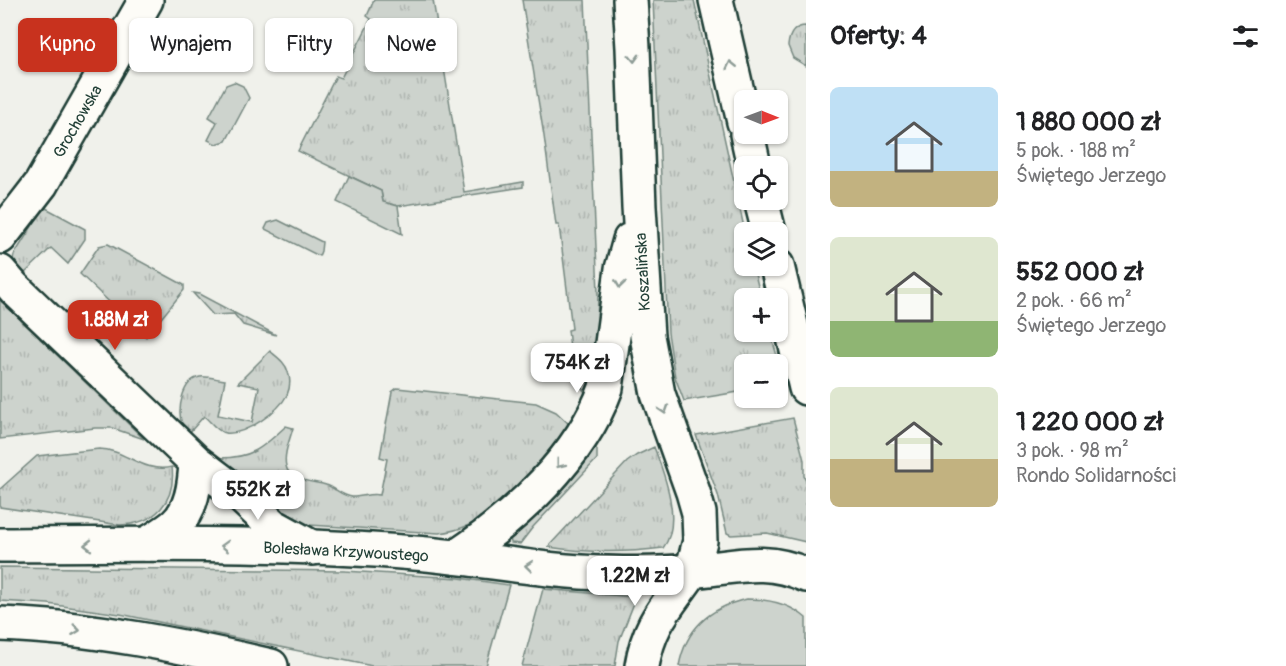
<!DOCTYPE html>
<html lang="pl">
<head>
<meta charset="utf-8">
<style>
	:root { --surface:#fff; --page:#f6f6f6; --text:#202124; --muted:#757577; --accent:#c8321e }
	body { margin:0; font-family:Pangolin,sans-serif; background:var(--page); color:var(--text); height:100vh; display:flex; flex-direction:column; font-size:22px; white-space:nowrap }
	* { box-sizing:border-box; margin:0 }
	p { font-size:20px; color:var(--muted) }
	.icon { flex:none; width:33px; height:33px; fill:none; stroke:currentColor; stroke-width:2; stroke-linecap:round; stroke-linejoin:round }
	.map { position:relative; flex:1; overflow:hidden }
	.panel { display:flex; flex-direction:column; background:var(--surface); width:480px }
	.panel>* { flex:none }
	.hud { position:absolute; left:18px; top:18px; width:570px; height:54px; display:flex; gap:12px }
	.needle { width:39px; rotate:91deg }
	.tools { position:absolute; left:734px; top:90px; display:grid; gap:12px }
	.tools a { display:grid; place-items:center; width:54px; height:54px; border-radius:9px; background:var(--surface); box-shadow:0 2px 4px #0004; font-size:30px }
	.price { position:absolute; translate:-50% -51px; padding:0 14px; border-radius:12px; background:#fff; color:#222; font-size:20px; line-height:39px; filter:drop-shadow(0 2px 3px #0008) }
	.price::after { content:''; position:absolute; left:50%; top:36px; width:18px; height:14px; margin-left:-9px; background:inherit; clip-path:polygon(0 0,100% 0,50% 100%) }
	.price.active { background:var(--accent); color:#fff }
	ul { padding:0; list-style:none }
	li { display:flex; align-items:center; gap:18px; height:150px; padding:0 24px }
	li span { display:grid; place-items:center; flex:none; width:168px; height:120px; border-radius:9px; color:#555 }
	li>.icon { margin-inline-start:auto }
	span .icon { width:72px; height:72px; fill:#fffc; stroke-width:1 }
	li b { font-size:26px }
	h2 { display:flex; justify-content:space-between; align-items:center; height:72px; padding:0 24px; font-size:26px }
	.pill { padding:0 21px; border-radius:9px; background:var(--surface); box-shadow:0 2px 4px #0004; font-size:21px; line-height:54px }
	.pill.active { background:var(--accent); color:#fff }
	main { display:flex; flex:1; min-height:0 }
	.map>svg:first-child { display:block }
	.grass { fill:url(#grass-tufts); stroke:#768880; stroke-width:1.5 }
	.green { fill:#cdd3cd; stroke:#768880; stroke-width:1.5 }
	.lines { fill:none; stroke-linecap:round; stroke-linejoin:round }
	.minor-casing { stroke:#1f3d34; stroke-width:38 }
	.major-casing { stroke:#1f3d34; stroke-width:38 }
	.minor { stroke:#fdfcf7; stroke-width:33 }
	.major { stroke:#fdfcf7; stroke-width:33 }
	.oneway { stroke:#8e9c96 }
	.labels { text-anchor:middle; stroke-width:4.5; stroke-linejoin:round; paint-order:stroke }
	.street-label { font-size:16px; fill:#1f3d34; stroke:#fdfcf7 }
</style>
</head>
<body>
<main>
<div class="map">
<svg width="806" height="666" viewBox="0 0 806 666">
	<defs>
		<pattern id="grass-tufts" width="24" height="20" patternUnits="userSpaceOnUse" patternTransform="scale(1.5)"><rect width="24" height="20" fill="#cdd3cd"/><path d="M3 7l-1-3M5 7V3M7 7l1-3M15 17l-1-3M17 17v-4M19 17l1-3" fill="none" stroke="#b0b6b1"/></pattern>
	</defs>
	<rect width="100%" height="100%" fill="#f0f1eb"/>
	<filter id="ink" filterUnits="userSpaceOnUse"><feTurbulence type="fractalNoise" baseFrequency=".0167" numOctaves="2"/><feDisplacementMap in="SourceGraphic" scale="12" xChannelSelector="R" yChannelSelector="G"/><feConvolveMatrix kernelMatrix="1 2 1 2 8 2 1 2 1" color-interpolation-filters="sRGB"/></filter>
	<g filter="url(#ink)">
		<path class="grass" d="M374,0H433L464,192L523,182V187L398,206L383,202L381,191L298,151L336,76L341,78L371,19L367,16Z
			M522,0H585L598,292L597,333L588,395C570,379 571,353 568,330L572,329L559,225H556L544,136Z
			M653,0H694L745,232L744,266H753L761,298H744V332H770L785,383L777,385V364H744V391L684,401L675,377L668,333Z
			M806,26V66L793,58L788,46C789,35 793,26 806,26Z
			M44,207L85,229V239L68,264L51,248L24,274L13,260L14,255Z
			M108,244L184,285V290L146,337L80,274L99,246Z
			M193,293L199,294L276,335L243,325L234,314L213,315Z
			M0,300L144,439L112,428H95L0,439Z
			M270,351C277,357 286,363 288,372C291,380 290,388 287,395C279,411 245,436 225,433C217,432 210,421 204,416L190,432L182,424C177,410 182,380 200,377C207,376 217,379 225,380L218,415L252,422L259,387L238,383Z
			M397,388L536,403L556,412L571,426L565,436C530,475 496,527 439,533L309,525L277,510L220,458C253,458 263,447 286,426L293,428C290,439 283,455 286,466C289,482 314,481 326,485C336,488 341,496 352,497C362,497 370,493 380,495L387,459L380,457L392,392Z
			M793,418L804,460V476L806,480V542L767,533L731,535L727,533L718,495L696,435Z
			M592,444L597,450V459L533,527L520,544L511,543L510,537Z
			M654,447C664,473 683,523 663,548C624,553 587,553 548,547L627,462L637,455Z
			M99,449C125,449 143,474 172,467C176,502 155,524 120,525L0,507V489L37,456Z
			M0,567L344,571L459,578L509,585L486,666H372L120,614L48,604L0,601Z
			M543,589L634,597V603L619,641L615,666H522Z"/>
		<path class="green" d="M234,82L243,86L249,98L226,141L216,144L208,140L217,122L209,117L226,85Z
			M349,176L381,191L383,202L398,206L402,234L337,202Z
			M278,220L322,242L321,251L319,256L265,229L268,223Z
			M747,599C769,599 789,603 806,618V666H679C686,628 711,607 747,599Z"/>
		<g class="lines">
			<defs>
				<path id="minor" d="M630,0L633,48L639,207L647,336L658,394L693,492L699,513L700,541L692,571
					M716,0L744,122
					M747,134L754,166
					M761,200L769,232
					M0,237L41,184L146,0
					M777,266L806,388
					M0,272L14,288L196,462L241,496L273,526L313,548
					M147,544C156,538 167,532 175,525C192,510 195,484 196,462
					M456,557C516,517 581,457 606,388L622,269L630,240"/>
				<path id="major" d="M0,545C138,544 276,542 414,553C479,558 543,572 608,573C636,574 663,574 690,571C733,568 764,556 806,575
					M0,624C91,627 183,646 271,666
					M642,666C649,622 668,606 692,571"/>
			</defs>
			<use href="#minor" class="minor-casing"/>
			<use href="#major" class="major-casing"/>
			<use href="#minor" class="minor"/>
			<use href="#major" class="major"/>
		</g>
		<defs><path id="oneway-chevron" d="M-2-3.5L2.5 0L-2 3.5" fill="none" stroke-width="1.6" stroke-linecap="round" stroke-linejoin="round" transform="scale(1.5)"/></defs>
		<g class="oneway">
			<use href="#oneway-chevron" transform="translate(634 58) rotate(88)"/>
			<use href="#oneway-chevron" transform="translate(731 65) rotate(-103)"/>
			<use href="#oneway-chevron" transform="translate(620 284) rotate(98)"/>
			<use href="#oneway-chevron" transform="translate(664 410) rotate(72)"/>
			<use href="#oneway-chevron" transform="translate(560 464) rotate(128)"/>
			<use href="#oneway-chevron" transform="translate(88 545) rotate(180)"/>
			<use href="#oneway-chevron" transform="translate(225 546) rotate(-178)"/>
			<use href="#oneway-chevron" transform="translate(529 566) rotate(-174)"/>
			<use href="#oneway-chevron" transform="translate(76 630) rotate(7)"/>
		</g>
	</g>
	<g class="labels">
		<g class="street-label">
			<text transform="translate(77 121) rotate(-60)" y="6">Grochowska</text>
			<text transform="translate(642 272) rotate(-93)" y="6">Koszalińska</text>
			<text transform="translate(346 551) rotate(3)" y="6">Bolesława Krzywoustego</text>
		</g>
	</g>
</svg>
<div class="tools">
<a><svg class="needle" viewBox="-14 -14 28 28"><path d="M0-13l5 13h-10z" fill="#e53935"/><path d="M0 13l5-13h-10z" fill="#757577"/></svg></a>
<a><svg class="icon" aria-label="locate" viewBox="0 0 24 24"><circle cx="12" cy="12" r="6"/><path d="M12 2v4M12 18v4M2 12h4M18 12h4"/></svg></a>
<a><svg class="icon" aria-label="layers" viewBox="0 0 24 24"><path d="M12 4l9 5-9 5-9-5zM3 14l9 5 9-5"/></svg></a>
<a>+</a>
<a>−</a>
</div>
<b class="price active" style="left:115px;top:351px">1.88M zł</b>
<b class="price" style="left:577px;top:394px">754K zł</b>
<b class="price" style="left:258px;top:521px">552K zł</b>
<b class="price" style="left:635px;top:607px">1.22M zł</b>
<div class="hud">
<a class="pill active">Kupno</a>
<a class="pill">Wynajem</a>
<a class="pill">Filtry</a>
<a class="pill">Nowe</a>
</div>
</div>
<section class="panel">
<h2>Oferty: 4<svg class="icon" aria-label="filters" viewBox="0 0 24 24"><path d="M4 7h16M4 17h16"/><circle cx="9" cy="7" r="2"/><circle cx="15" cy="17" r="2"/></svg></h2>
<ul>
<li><span style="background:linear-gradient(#bfe0f5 70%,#c2b280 0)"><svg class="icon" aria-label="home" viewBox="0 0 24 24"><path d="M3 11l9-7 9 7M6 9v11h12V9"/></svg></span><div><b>1 880 000 zł</b><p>5 pok. · 188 m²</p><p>Świętego Jerzego</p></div></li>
<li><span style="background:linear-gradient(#dfe7d0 70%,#8fb573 0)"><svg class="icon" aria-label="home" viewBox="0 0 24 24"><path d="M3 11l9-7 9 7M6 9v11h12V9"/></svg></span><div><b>552 000 zł</b><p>2 pok. · 66 m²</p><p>Świętego Jerzego</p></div></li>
<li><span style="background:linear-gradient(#dfe7d0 60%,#c2b280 0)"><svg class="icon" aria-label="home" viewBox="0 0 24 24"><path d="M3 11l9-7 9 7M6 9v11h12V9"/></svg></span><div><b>1 220 000 zł</b><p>3 pok. · 98 m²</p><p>Rondo Solidarności</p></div></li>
</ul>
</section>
</main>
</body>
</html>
